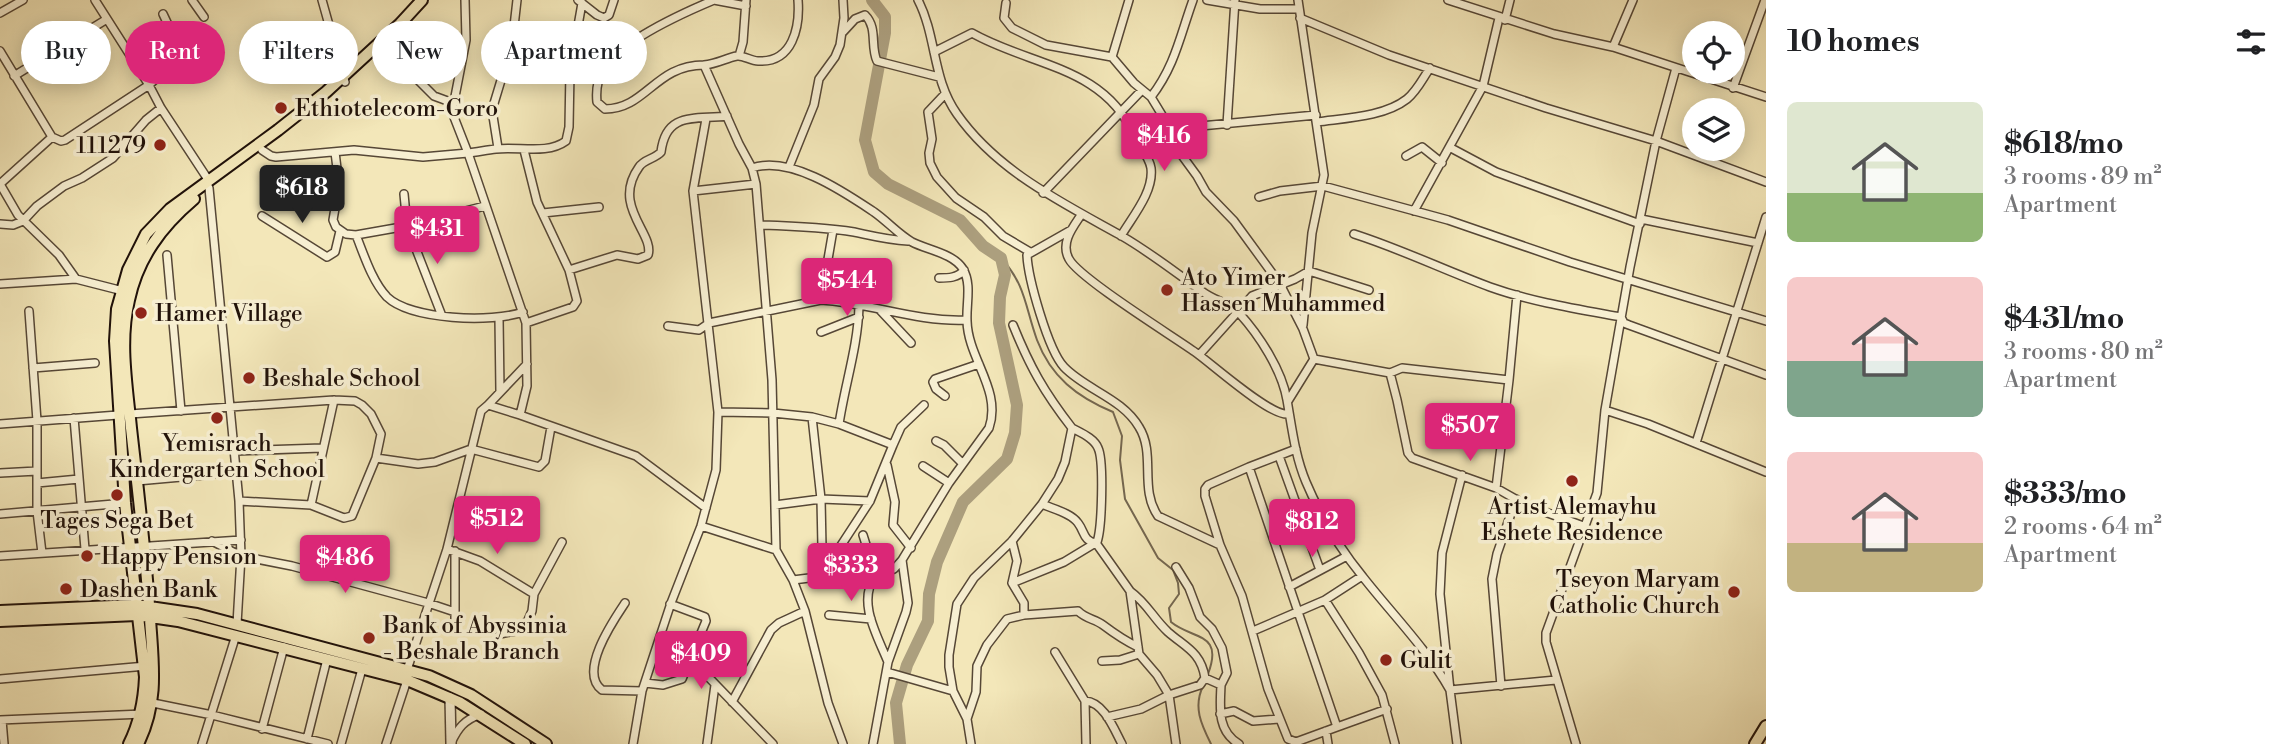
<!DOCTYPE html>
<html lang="en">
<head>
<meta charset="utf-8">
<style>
	:root { --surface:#fff; --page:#f6f6f6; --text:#202124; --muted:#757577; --accent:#db2777 }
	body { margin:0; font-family:"Libre Bodoni",serif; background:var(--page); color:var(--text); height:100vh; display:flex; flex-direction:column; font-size:26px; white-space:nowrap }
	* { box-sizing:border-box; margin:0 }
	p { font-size:23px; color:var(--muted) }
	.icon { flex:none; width:38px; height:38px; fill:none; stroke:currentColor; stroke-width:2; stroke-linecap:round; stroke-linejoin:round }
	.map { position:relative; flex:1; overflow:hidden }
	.sheet { display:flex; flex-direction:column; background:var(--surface); width:525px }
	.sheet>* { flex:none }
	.guide { position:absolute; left:21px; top:21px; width:665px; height:63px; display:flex; gap:14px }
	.controls { position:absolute; left:1682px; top:21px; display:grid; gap:14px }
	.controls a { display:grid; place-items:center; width:63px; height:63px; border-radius:50%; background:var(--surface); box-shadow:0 4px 18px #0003; font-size:35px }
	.price { position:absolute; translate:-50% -60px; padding:0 16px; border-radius:7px; background:var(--accent); color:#fff; font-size:23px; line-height:46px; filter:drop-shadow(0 2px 4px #0008) }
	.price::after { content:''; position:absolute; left:50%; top:42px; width:21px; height:16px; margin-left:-10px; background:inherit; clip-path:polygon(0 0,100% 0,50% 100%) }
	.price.on { background:#222; color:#fff }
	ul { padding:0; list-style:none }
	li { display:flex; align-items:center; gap:21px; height:175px; padding:0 21px }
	li span { display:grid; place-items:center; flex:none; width:196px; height:140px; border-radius:10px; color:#555 }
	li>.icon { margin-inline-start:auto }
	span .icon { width:84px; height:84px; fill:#fffc; stroke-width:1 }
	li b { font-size:30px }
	h2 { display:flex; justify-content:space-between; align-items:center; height:84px; padding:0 21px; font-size:30px }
	.tag { padding:0 24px; border-radius:32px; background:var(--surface); box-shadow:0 4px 18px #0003; font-size:24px; line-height:63px }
	.tag.on { background:var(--accent); color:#fff }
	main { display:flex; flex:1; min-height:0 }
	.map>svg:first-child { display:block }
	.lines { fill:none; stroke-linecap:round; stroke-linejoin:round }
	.stream { stroke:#746750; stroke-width:2 }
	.river { stroke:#ac9f7e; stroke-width:12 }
	.minor-casing { stroke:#564736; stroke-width:10 }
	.tertiary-casing { stroke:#564736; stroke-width:12 }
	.primary-casing { stroke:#21120a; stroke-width:14 }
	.minor { stroke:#f7efd2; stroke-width:7 }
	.tertiary { stroke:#f7efd2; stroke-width:9 }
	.primary { stroke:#f3e7b9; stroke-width:10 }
	.poi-dot { fill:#8f2418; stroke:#f7efd2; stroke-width:2.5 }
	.labels { text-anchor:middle; stroke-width:7; stroke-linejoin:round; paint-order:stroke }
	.poi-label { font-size:23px; fill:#21120a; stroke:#f7efd2; text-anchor:start }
</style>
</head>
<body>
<main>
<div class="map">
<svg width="1766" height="744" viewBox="0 0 1766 744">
	<rect width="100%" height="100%" fill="#f3e7b9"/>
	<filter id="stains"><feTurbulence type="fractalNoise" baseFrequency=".00286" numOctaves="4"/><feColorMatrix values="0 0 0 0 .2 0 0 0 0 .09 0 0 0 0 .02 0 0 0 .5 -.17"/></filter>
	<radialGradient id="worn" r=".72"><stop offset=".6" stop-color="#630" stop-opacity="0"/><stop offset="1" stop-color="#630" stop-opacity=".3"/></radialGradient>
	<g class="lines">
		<path class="stream" d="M1001,258C1026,285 1025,307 1037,340C1051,377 1077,397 1113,412L1122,436L1120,460L1125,499L1158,558L1173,570L1178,583L1179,594L1169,608L1171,622C1193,640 1224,632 1208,674
			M1203,686C1193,707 1201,724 1211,744"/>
		<path class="river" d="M872,0L885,17V33L865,140L874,172L888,184L960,220L983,246L1001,258L1005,275L1000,297L999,323L1017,405L1015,433L1007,459L963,502L937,562L929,594L928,621L907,665L896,703L900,744"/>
		<defs>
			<path id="minor" d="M192,0L204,17
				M322,0L345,82
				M578,0L597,15L604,18L609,15L614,0
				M714,0L746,6
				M798,0C800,27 793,63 758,61C751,61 743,55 737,56C726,58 717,64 704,65L739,144L752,168L756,184L772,380L776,550L793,580L805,611L828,703L843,744
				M918,0C937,37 932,79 957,114C997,171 1061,202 1120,235C1150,252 1176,273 1203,292C1214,300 1230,304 1239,313C1259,335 1282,370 1287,400C1292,428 1295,456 1306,482C1320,515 1340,549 1363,577C1392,614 1427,649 1450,690L1440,594L1442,553L1462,475
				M1207,0L1260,9H1299
				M1298,0L1324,175L1312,233L1303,325
				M1448,0L1554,34L1613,47L1766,97
				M1006,3L1004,18L1012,28L1046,45L1112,57L1134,83L1151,97L1165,120L1178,150L1197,176L1206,192L1234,221L1280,284L1303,329L1314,359L1390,373L1402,368L1509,380L1496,488
				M0,13L23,0
				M163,14L179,48L178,59L149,85L161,108L209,181
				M1300,18L1389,55L1546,108L1656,141L1766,182
				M1505,20L1510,0
				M843,32L855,19L865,15C878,28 870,46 877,61L939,77
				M385,47L434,96L453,103
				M1613,47L1633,0
				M0,51L52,137L61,141L65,140L149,85L95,0
				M934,52L972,33C1030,66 1104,66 1134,135C1139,146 1149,156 1151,168C1154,192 1132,217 1121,236
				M739,56L743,42L746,0
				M1112,57L1129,0
				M704,65C655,65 646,109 605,109L597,102C596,92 597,80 603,70C620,41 683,13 714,0
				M14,76L107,19
				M1733,88L1765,0
				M945,94L928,112L932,139L929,153L930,163L937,177L956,198L984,217L1003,236L1030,252
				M1151,97C1175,66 1180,36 1193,0
				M1317,122C1345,118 1384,117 1407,99C1417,91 1423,78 1430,68
				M1227,125L1235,0
				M1169,129L1316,115
				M498,148L492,110L512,44L517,0
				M1451,148L1496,172L1640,224
				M262,150L271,156L276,157L354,150L423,157L468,153L452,112L466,40L465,0
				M524,150L537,202L569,270L577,301L573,307L526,323
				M335,152L339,185L333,220L336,227L346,234L356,235L407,226L485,206
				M1406,156L1422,147L1442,163
				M789,167L814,105L819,79L835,57L840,45L844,18L843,0
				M752,168C790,155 844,192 874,212C887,221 898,234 912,242C927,250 953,253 963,269C972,284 966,304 967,321C968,359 1002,390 989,428L949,483L902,560L908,603L906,612L888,662L873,744
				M0,184L18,215L59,255L76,279
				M0,184L52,137
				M209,188L239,501L241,556L237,624
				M693,191L706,119
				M1043,193L1142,90
				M404,194L407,226L442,316
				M1259,197L1280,191L1323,186L1448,220L1570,262L1766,321
				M1414,211L1483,86L1499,18
				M543,213L599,207
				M1081,215C1073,227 1060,243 1069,259C1079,278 1171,335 1195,352C1212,364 1271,417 1288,414
				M262,216L327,257L335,252L340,231
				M1641,219L1758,243
				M0,224L13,225L23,221L37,206L64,186L82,178L113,158L146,120L161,108
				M760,225C791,226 823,227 854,232C873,236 888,240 908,241
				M833,230L821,300C871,303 915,322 966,320
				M1071,230L1027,255C1028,278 1048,350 1064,367C1086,390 1122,398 1139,427C1156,454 1139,489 1158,516L1220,545
				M1354,234C1401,249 1444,270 1490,287C1532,302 1577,309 1621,317L1624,323L1629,325L1766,375
				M356,235C364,255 372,281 387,297C411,320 492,323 523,312
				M167,255L181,411
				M569,270L617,255L638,259L648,255C655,234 611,206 639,167C644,159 655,159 661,152C666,111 695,120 727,116
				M939,278C948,278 958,278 964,270
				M0,284L76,279L123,291
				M880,310L911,343
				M29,311L37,421V511L42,553
				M499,318L500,391
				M668,326L699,330L709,323L821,300
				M821,332L859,317
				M1199,355L1252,296L1295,279L1309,271L1369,290
				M33,368L95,363
				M1390,373L1397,400L1408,453L1412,458L1496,488L1526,505L1586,527
				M1509,380L1517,295
				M945,396L936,389L933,382L935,379L979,364
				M1288,401L1314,359
				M488,405L527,364
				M1605,410L1648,424L1766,472
				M718,412L773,413L812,417L821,499L822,547L825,570L809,578L793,580
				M130,414L334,400L355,401L362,405L371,414L381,434L376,458L352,516L344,518L311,505L239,501
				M520,415L636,456L706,508
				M812,417L839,424L893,445L870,501L825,570
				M74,418L85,549
				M0,424L118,415
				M839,424C845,384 858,346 859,306
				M936,441L944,445L962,463
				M1696,443L1766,217
				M893,445L901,427L924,405
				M236,451L322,448
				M1279,456L1320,570
				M376,458L418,464L435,462L471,449L539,467L545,461L551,427
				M887,465L895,502L893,525L911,548
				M923,466L949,483
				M1249,467L1337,727L1296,742L1288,739L1268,689L1242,596L1220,545L1205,496V489L1208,485Z
				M1249,467L1296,449
				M0,473L37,471
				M137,481L237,472
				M37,483L79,479
				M1042,504C1053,509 1071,513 1078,523C1085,532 1083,541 1096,543L1130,591L1139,654L1157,675L1169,695L1176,744
				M311,505L334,400
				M775,505L821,499L870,501
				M0,514L125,503
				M701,526L776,550
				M863,535L868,551L861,563L875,576
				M212,541L241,556L292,566L428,603L455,612
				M447,549L480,561L534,594
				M0,556L241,540
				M1176,567L1189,588L1200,617L1212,629L1222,648L1227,673L1221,685
				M1012,583L1064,562L1097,542C1102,528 1104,460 1098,448C1094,438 1081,433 1072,428
				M1289,587L1347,556
				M1325,600L1362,576
				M625,603C613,621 578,672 602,690L642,691
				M829,615L871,619
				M1024,615L1078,611C1086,619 1095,619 1103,625C1115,634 1125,641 1138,647
				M455,629V551
				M1253,631L1325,600L1359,653L1382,695L1395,744
				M500,634L520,630L528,620L532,611L534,594L562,542
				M1055,652L1085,701L1086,744
				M691,659L773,744
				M1102,661L1120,660L1139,654
				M888,662C877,635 857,602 875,576L894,569L902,560
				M407,670L447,549L481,411L488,405L520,415L527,386L526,323L468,153C477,152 487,150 496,149C518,146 547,155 566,141L569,127L570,71L582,3
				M887,672L953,691
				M1205,678L1221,685C1220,708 1217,731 1239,744
				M0,679L146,666
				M645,683L663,685L682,679L706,621L705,617L670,604
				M1501,686L1492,579L1497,554L1516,499
				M1085,701C1104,702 1114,729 1122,744
				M148,702L212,715L328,744
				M732,702L771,630L779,623L805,611
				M1220,714L1234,711L1253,721L1279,719
				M1107,717L1141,709L1169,695L1200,685L1205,678C1201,652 1185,647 1168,632C1153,618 1147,603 1130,591
				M967,719L976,692L977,666L987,645L1007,619L1024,615V603L1012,583L1017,561L1012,541
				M0,720L143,714
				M2,720L4,744
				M1337,727L1387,709
				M262,729L284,647
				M1326,731L1328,744
				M307,739L327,659
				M451,743C458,728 464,720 481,714
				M202,744L236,635
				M341,744L362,669
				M386,744L407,680
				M633,744L642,691L671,603L701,526L716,470L718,412L693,191L756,184
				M707,744L715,685
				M971,744L967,719L953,691L949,667V655L957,604L974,578L1012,541L1042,504L1058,479L1065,462L1072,428C1044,392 1030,367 1013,325
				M1457,744L1450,690L1556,680
				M1576,744L1546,642V633L1597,493L1605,410L1630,267L1656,141L1676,68"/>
			<path id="tertiary" d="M450,698L451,743"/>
			<path id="primary" d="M0,611L136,605L197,614L429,676L471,695L546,744
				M0,621L137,615L178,621L407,680L459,702L525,744
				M129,744C140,722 144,702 145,677L125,503L115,341L117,309L128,270L146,234L170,209L278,130L326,92L400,24L422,0
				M138,744C159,701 153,665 150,619C146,555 138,491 131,428C127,386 119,342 129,300C138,258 161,227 194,199
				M1755,744L1766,726"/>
		</defs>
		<use href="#minor" class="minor-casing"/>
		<use href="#tertiary" class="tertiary-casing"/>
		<use href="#primary" class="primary-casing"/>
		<use href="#minor" class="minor"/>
		<use href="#tertiary" class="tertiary"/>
		<use href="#primary" class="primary"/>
	</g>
	<g class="poi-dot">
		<circle cx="281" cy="108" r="7"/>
		<circle cx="160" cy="145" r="7"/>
		<circle cx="1167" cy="290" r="7"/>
		<circle cx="141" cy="313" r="7"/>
		<circle cx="249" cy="378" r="7"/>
		<circle cx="217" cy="418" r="7"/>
		<circle cx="1572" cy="481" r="7"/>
		<circle cx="117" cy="495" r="7"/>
		<circle cx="87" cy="556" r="7"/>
		<circle cx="66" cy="589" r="7"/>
		<circle cx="1734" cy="592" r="7"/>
		<circle cx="369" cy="638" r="7"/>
		<circle cx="1386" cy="660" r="7"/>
	</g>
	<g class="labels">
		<g class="poi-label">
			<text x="295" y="116">Ethiotelecom-Goro</text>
			<text x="146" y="153" text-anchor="end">111279</text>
			<text x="1181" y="285">Ato Yimer<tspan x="1181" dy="26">Hassen Muhammed</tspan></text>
			<text x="155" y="321">Hamer Village</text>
			<text x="263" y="386">Beshale School</text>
			<text x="217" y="451" text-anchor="middle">Yemisrach<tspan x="217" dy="26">Kindergarten School</tspan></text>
			<text x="1572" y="514" text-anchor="middle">Artist Alemayhu<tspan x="1572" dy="26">Eshete Residence</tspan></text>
			<text x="117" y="528" text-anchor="middle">Tages Sega Bet</text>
			<text x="101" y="564">Happy Pension</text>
			<text x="1720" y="587" text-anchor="end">Tseyon Maryam<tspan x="1720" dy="26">Catholic Church</tspan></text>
			<text x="80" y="597">Dashen Bank</text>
			<text x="383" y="633">Bank of Abyssinia<tspan x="383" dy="26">- Beshale Branch</tspan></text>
			<text x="1400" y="668">Gulit</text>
		</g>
	</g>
	<rect width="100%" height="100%" filter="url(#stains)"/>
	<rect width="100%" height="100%" fill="url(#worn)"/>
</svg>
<div class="controls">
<a><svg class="icon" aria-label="locate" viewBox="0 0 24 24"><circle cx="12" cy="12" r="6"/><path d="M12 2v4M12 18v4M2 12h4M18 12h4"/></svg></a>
<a><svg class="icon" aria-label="layers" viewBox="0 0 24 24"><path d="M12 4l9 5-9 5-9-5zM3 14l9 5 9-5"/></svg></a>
</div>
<b class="price" style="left:1164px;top:173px">$416</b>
<b class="price on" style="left:302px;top:225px">$618</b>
<b class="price" style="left:437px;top:266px">$431</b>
<b class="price" style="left:847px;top:318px">$544</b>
<b class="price" style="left:1470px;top:463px">$507</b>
<b class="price" style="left:497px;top:556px">$512</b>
<b class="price" style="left:1312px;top:559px">$812</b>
<b class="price" style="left:345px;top:595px">$486</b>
<b class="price" style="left:851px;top:603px">$333</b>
<b class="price" style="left:701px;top:691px">$409</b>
<div class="guide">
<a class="tag">Buy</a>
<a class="tag on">Rent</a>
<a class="tag">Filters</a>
<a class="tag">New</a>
<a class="tag">Apartment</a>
</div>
</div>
<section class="sheet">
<h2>10 homes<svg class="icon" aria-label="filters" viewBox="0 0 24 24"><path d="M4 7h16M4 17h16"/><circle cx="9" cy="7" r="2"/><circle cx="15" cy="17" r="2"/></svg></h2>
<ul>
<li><span style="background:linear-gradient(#dfe7d0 65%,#8fb573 0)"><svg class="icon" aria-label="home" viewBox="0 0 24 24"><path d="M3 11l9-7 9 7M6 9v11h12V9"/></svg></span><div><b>$618/mo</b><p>3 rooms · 89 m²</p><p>Apartment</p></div></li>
<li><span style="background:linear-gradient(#f6c9c9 60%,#7fa58c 0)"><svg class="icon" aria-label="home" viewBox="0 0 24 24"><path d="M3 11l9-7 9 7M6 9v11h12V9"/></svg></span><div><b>$431/mo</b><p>3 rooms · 80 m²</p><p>Apartment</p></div></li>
<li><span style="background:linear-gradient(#f6c9c9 65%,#c2b280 0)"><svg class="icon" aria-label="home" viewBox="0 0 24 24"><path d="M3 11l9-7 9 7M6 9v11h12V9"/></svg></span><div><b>$333/mo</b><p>2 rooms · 64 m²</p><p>Apartment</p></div></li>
</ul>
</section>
</main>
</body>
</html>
